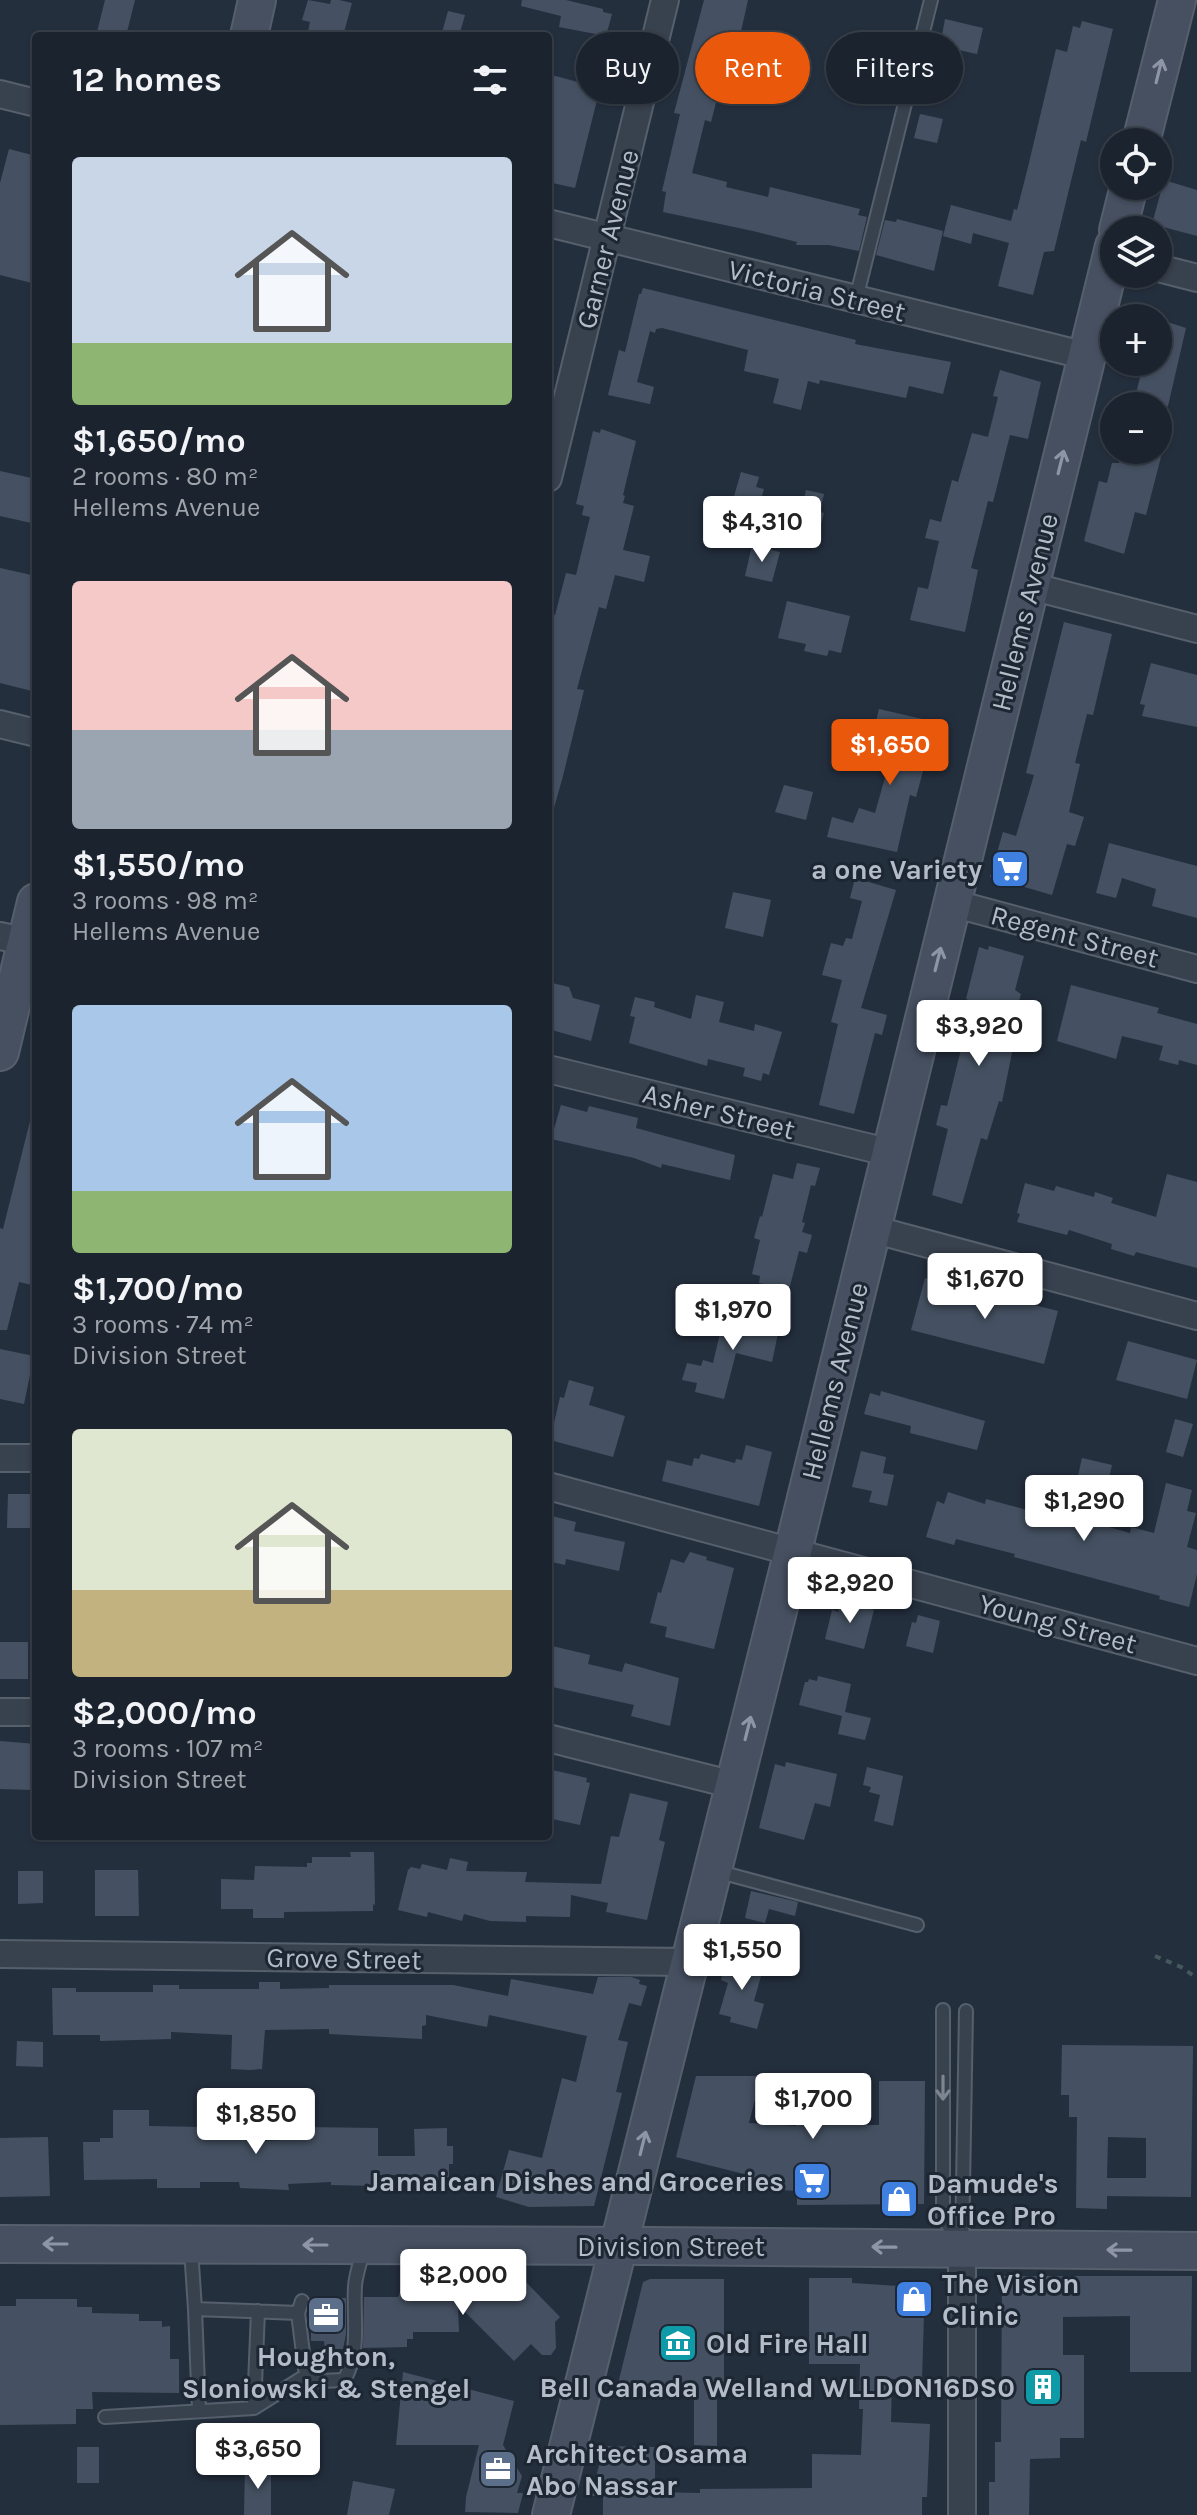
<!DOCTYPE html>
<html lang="en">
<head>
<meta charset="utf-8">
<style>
	:root { --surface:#1b232e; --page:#242b36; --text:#f1f3f6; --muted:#a0a4aa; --line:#39404a; --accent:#ea580c }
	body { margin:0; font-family:Karla,sans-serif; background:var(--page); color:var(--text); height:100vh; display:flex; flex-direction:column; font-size:30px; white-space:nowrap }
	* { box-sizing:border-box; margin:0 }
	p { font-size:26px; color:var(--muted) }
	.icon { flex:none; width:44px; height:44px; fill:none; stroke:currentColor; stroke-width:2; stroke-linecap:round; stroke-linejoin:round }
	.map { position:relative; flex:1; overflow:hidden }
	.sheet { position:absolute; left:32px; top:32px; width:520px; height:1808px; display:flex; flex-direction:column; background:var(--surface); border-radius:8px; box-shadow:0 2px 6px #0004,0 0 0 2px var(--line) }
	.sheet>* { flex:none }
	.banner { position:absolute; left:576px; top:32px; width:500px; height:72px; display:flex; gap:16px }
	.buttons { position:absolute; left:1100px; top:128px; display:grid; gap:16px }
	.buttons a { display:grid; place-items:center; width:72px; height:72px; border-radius:50%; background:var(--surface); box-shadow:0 2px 6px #0004,0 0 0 2px var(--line); font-size:40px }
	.price { position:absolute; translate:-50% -68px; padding:0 18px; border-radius:8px; background:#fff; color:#222; font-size:26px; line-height:52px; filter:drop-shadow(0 2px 4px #0008) }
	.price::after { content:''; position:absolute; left:50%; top:48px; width:24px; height:18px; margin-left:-12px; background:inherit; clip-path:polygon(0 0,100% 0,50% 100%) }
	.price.active { background:var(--accent); color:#fff }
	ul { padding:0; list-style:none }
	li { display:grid; align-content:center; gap:16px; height:424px; padding:0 40px }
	li span { display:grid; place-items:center; height:248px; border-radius:8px; color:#555 }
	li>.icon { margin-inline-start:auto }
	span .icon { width:144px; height:144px; fill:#fffc; stroke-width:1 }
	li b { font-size:34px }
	h2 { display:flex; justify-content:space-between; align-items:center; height:96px; padding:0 40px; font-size:34px }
	.chip { padding:0 28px; border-radius:36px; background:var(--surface); box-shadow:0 2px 6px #0004,0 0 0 2px var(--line); font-size:28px; line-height:72px }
	.chip.active { background:var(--accent); color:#fff }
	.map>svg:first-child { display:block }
	.building { fill:#455162; fill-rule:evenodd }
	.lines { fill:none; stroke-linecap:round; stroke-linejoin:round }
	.lane-casing { stroke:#565f6c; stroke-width:16 }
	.street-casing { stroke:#565f6c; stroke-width:30 }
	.secondary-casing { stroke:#565f6c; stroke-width:40 }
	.path { stroke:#44595c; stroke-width:4; stroke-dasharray:6 6; stroke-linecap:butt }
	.lane { stroke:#38414e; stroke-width:12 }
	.street { stroke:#38414e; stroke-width:26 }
	.secondary { stroke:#465061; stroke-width:36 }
	.oneway { stroke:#8e96a5 }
	.oneway2 { stroke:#7c8592 }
	.labels { text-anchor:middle; stroke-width:6; stroke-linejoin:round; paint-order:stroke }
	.street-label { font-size:28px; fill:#b4bcc9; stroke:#1d2633 }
	.poi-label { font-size:28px; font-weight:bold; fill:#b4bcc9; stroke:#1d2633; text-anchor:start }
</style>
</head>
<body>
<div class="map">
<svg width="1197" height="2515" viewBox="0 0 1197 2515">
	<rect width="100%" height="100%" fill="#242f3e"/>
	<path class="building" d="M105,0H135L126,36H96Z
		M308,0L330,4L331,0H339L352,3L343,36H307L310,22L302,20Z
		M522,0H566L603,9V12L612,14L606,36L559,27L561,16L521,6Z
		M704,0H748L729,85L721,83L711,122L705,120L692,173L727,182L726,187L768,197L770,187L860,209L858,215L867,217L859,251L829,245H796L797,242L753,231L663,212L666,192L662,191L680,114L674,113Z
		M448,11L465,15L459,36H441Z
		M945,19L983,28L977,54L940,46Z
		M1082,21L1113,29L1086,142L1081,140L1054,251L1044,252L1033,295L998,286L1009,243L973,233L971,244L943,236L951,205L1011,221L1014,209L1017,210L1028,167L1056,49L1067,52L1073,26L1080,28Z
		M548,74L600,88L575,188L548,182Z
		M920,114L943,119L937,143L914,138Z
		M9,149L36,156V284L0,275V183Z
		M1164,180L1197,190V236L1152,224Z
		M897,219L943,231L934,271L876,255L885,220L896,222Z
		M643,288L856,340L855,344L951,362L943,394L909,386L906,398L820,380L819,384L808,381L801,410L773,403L779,379L744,371L748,350L662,328L656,329L655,333L650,331L637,382L654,387L650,404L608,395L619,350L625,352L639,294H641Z
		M1161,320L1186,328L1168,406H1165L1164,412L1158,411V406H1133L1143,365L1158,369V321Z
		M1000,370L1041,382L1028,439L1010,435L993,502L988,501L971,568L978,570L965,632L910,620L918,587L928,589L939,541L925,538L930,519L941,522L952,480L958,482L972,433L988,437L998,397L993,396Z
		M601,429L636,441L623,495L625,496L623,503L634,506L623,550L650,556L644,582L615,575L606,609L599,607L577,689L584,690L563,776L554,808L548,807V628L551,614L555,615L566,573L576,575L590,517L582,515L584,506L576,504L593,431L600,433Z
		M1122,450L1162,453L1146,515L1135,512L1124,554L1084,541L1099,481L1107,483L1112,463H1119Z
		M0,471L36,479V524L0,516Z
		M741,472L759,477L756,487L764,489L754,524L728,517Z
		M806,490L824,494L820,512L824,513L818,536L796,531Z
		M752,545L780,552L772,582L745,576Z
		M0,568L36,576V692L0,683Z
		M787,601L850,616L841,653L829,650L827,656L804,651L806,644L778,638Z
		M1064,622L1112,634L1093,715L1087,714L1075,763L1080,764L1069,812L1084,817L1075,846L1067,844L1052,895L990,877L1003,832L1016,836L1034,775L1026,773Z
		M1151,663L1197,675V727L1142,716L1145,705L1140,704Z
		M879,709L931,721L918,770L923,771L916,797L910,795L897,852L827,837L832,817L853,823L859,808L875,813L897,735L874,729Z
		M784,785L813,792L806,820L775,812Z
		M1109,843L1197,866V918L1152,906L1156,889L1122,878L1116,898L1096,893Z
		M855,878L896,890L861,1008L887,1015L882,1035L875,1033L854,1114L819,1105L838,1024L831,1022L842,980L822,975L831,943L843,946L846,938L852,939L862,901L850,898Z
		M733,892L771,900L763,937L725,928Z
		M989,946L1024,956L1015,990L1021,994L1011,1032L1016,1033L1002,1102L999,1101L987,1140L981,1138L962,1204L932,1195L948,1129L936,1125L941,1105L947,1106L962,1045H960L971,1001L966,999L979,947L988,950Z
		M548,982L569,987L573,998L600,1005L591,1041L548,1029Z
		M1071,985L1159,1008L1157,1013L1197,1024V1065L1179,1060L1178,1065L1159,1060L1163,1046L1122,1036L1116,1059L1057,1041Z
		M696,995L724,1002L719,1022L754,1031L755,1024L782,1032L769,1075L763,1073L761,1081L743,1076L745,1068L708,1059L707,1066L629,1043L635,1017L630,1016L635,997L655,1002L654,1007L691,1019Z
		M561,1105L587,1112L589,1106L638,1118L636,1128L735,1155L730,1180L662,1164L661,1168L634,1158L551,1139Z
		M30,1121L36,1122V1286L19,1282L7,1330H0V1228L3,1229Z
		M797,1163L820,1168L815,1186L811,1185L802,1222L805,1223L802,1232L812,1235L807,1253L799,1251L789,1290L759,1283L760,1276L752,1274L760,1240L754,1238L760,1216L762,1217L773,1174L793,1179Z
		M1167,1174L1197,1182V1268L1136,1252L1134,1256L1111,1249L1112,1244L1069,1230L1067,1235L1017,1222L1020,1214L1017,1213L1025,1183L1054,1191L1056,1186L1094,1197L1095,1192L1113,1198L1111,1203L1156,1217Z
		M925,1278L1058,1311L1044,1364L911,1330Z
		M725,1312L780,1324L772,1362L736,1353L724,1399L695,1392L697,1383L682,1380L687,1363L701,1366L703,1360L713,1363Z
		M1128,1341L1197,1360L1187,1399L1116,1380Z
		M0,1349L34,1356L24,1404L0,1399Z
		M569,1380L594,1387L589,1405L625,1416L613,1457L550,1440L560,1397L564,1398Z
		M881,1391L985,1421L977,1450L910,1433L911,1426L864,1414L870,1393L880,1396Z
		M1175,1419L1193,1424L1183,1457L1166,1452Z
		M746,1445L772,1452L759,1506L662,1481L667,1460L692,1466L694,1458L699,1459L701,1454L735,1463L736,1459L742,1460Z
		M861,1451L886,1457L883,1473L894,1475L887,1506L869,1502L872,1491L852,1487Z
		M1082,1458L1112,1465L1107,1487L1077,1480Z
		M1166,1483L1192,1490L1187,1511L1196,1513L1187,1547L1197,1550V1574L1189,1607L1159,1599L1160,1596L1014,1557L1015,1554L956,1539L954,1545L926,1537L937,1501L944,1504L948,1492L985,1504L986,1499L1079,1524L1080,1519L1130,1533L1131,1527L1154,1533Z
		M8,1494H35L36,1528H7Z
		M548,1515L576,1522L574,1531L625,1542L619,1571L566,1559L565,1565L548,1561Z
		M690,1552L707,1557L706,1560L734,1568L714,1649L665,1637L667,1627L650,1623L658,1592L661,1593L671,1559L684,1563Z
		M841,1602L874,1610L864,1649L825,1639L832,1610L838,1612Z
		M918,1615L940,1621L933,1653L906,1646L912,1622L916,1623Z
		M0,1642H28V1679H0Z
		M548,1645L590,1655L588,1664L622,1672L625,1663L679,1678L670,1726L631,1716L634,1705L548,1686Z
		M818,1676L851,1684L845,1712L871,1718L865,1740L838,1734L842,1716L799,1705L805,1682H808L809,1679L817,1681Z
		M0,1741L36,1744L34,1790L0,1789Z
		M786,1762L837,1774L830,1807L815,1803L804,1840L759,1828L775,1764L785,1767Z
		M867,1767L903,1776L893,1826L874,1821L880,1795L869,1792L871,1787L863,1785Z
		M548,1769L587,1778L586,1782L590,1783L580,1825L548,1818Z
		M630,1793L668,1802L659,1840L665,1842L647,1920L606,1912L608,1903L571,1895L570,1917L526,1916V1922L490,1921L464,1914L462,1921L428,1912L427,1917L398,1910L408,1870L411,1867L420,1869L422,1864L447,1870L450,1858L468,1862L466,1871L527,1872L525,1882L601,1884L611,1836L619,1837Z
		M350,1852H374L375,1905L373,1904V1911L284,1912V1918H253V1909H221V1879L254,1880L255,1866L307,1867V1863H312V1857H351Z
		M95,1870H138L139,1916H95Z
		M18,1871H43V1903L18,1904Z
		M751,1891L798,1902L795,1916L769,1909L765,1923L745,1918Z
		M727,1958L739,1960L740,1958L764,1965L754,2001L764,2004L757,2029L730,2022L731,2017L719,2014L728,1983L721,1980Z
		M598,1977H631L640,1980L639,1984L647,1986L641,2006L629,2003L618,2040L628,2042L616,2092L622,2093L594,2206L529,2207L496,2197L509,2150L542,2158L562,2078L576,2082L587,2036L489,2015L487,2027L426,2015V2025L422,2026V2039L329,2034V2029L265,2030L262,2069L249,2070L231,2069L232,2035L171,2032V2039L100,2041V2035H53L52,1988H76V1992H153V1985H179V1989H259V1982H280V1989L329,1988V1985H453L508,1996L511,1979L593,1994Z
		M17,2041L43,2042V2067L16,2066Z
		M1062,2045L1193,2046L1191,2197L1107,2196V2209L1076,2208L1077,2117H1069V2095H1061ZM1108,2137L1146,2138V2178H1107Z
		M696,2076H761L749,2123L796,2126V2077L845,2078L844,2125H879V2081H925L924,2204L797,2205V2191L751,2188L752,2176L676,2157Z
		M113,2110H149V2126L253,2128V2131H261V2141L304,2139L303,2127L378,2128V2156H415L414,2129L447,2128V2146H453V2164H449V2179L425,2180L424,2177H414V2175H378L377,2186L331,2185V2182L288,2184L289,2190L240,2188L239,2182H200V2188H157V2179L84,2180L83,2142H100V2138H113Z
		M48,2137L50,2196L0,2197V2138Z
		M1002,2276H1192L1191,2372H1130V2316L1063,2317V2355H1084V2438H1060V2458L1030,2459L1029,2515H989V2482H995V2442H1001Z
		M809,2278H852V2283L929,2288L928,2314H924L922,2380L892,2379L891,2422L930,2424L927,2497H922V2515H603V2496H591L604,2446L655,2447V2492L700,2493V2489L812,2488V2454L861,2455L863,2409H859L860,2364H809Z
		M523,2279L560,2317L555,2322L556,2348L551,2355H542L531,2344L514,2361L458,2305L459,2332H413V2339H407V2347L363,2348L364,2297H398L400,2292L412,2289H487L492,2284H501L510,2292Z
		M650,2279H724V2396H717V2446L694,2445V2395L615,2396L643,2282Z
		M328,2298H346V2334L343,2349H325L324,2341H311V2308H329Z
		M16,2299H77V2307H92V2313L139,2314V2321H162V2327L170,2326V2359H179V2393L92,2392L93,2409H76V2424L0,2425V2306H16Z
		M403,2372L514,2401L503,2445L522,2476L517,2493H523L518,2513L465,2512L466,2497L479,2445H396Z
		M77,2447H99V2483H77Z
		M245,2466L271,2467V2515H244Z
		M353,2481L395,2489L389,2515H347Z"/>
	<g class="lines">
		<defs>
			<path id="lane" d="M856,299L931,0
				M716,1871L917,1925
				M943,2010V2217L960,2245
				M962,2245L966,2011
				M191,2249L195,2309
				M302,2301L298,2313L305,2369L320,2381L344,2380C361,2352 353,2317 355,2286C356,2273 361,2260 364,2248
				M254,2408L258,2311
				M199,2411L195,2309L298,2313
				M105,2417L254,2408L310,2373"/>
			<path id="street" d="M0,94L36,103
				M548,223L1087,356
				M1158,268L1197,278
				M548,478L665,0
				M1030,586L1197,629
				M0,724L36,733
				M952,903L1197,969
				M0,936L36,944
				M548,1069L891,1153
				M872,1229L1197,1316
				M0,1458H36
				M548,1486L1197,1661
				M0,1712H36
				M548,1738L734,1785
				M0,1954L689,1962
				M962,2248V2515"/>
			<path id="secondary" d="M249,36L257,0
				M1141,142L1177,0
				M1118,230L1129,186
				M0,1052L36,902
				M0,2244L649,2246L1197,2251
				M551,2515L793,1551L1114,246"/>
		</defs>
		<use href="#lane" class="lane-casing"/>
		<use href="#street" class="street-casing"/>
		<use href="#secondary" class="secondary-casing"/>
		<path class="path" d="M1155,1956L1181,1967L1197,1978"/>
		<use href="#lane" class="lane"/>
		<use href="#street" class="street"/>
		<use href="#secondary" class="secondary"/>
	</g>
	<defs><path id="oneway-shaft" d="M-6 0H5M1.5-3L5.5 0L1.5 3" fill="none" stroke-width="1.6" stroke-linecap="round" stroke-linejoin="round" transform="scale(2)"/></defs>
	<g class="oneway">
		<use href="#oneway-shaft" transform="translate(1159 71) rotate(-76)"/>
		<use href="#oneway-shaft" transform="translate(1061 462) rotate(-76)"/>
		<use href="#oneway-shaft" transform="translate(938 959) rotate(-76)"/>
		<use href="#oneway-shaft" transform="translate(748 1728) rotate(-76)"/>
		<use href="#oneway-shaft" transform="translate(643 2143) rotate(-76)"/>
		<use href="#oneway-shaft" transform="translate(55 2244) rotate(-180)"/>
		<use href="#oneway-shaft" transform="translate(315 2245) rotate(-180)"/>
		<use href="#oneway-shaft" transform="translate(884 2247) rotate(-179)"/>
		<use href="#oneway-shaft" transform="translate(1119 2250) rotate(-179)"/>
	</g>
	<use class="oneway2" href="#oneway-shaft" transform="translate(943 2088) rotate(90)"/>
	<defs>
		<symbol id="supermarket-square" viewBox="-11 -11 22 22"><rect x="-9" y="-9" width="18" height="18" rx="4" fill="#3f7fe0" stroke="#1d2633"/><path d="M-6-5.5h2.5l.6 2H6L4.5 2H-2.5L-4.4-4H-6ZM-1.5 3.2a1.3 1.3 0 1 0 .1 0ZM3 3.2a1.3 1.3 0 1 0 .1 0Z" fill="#fff"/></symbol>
		<symbol id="shop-square" viewBox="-11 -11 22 22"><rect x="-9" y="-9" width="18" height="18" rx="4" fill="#3f7fe0" stroke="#1d2633"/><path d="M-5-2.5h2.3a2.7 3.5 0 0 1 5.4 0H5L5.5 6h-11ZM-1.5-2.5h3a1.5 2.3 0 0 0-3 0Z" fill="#fff"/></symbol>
		<symbol id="office-square" viewBox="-11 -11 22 22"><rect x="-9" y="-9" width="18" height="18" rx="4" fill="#5c6f8a" stroke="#1d2633"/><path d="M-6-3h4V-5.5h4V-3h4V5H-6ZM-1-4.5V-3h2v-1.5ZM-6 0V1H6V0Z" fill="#fff"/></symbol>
		<symbol id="museum-square" viewBox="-11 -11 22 22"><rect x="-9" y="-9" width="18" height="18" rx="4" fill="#0f9aa8" stroke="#1d2633"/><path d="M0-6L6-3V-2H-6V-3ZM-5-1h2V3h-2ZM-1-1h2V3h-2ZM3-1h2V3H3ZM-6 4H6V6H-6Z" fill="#fff"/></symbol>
		<symbol id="building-square" viewBox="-11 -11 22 22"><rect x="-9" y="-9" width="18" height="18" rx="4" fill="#0f9aa8" stroke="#1d2633"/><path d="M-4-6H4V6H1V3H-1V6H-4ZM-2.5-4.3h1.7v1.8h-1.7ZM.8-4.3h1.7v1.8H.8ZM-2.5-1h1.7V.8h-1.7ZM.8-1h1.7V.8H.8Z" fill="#fff"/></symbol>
	</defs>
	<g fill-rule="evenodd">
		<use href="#supermarket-square" x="988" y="847" width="44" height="44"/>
		<use href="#supermarket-square" x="790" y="2159" width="44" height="44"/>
		<use href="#shop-square" x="877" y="2177" width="44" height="44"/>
		<use href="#shop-square" x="892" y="2277" width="44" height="44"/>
		<use href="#office-square" x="304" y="2293" width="44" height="44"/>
		<use href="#museum-square" x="656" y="2321" width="44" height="44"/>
		<use href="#building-square" x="1021" y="2365" width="44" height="44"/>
		<use href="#office-square" x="476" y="2447" width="44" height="44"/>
	</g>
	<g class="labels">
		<g class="street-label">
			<text transform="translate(607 239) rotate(-76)" y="10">Garner Avenue</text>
			<text transform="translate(817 290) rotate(14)" y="10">Victoria Street</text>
			<text transform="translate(1024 612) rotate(-76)" y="10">Hellems Avenue</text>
			<text transform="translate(1075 936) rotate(15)" y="10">Regent Street</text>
			<text transform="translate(719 1111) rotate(14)" y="10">Asher Street</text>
			<text transform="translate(834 1381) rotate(-76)" y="10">Hellems Avenue</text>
			<text transform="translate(1058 1623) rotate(15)" y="10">Young Street</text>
			<text transform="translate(344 1958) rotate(1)" y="10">Grove Street</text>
			<text x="671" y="2256">Division Street</text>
		</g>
		<g class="poi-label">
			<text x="982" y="879" text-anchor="end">a one Variety</text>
			<text x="784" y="2191" text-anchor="end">Jamaican Dishes and Groceries</text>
			<text x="927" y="2193">Damude's<tspan x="927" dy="32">Office Pro</tspan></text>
			<text x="942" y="2293">The Vision<tspan x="942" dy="32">Clinic</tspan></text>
			<text x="706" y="2353">Old Fire Hall</text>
			<text x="326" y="2366" text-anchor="middle">Houghton,<tspan x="326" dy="32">Sloniowski &amp; Stengel</tspan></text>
			<text x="1015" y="2397" text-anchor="end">Bell Canada Welland WLLDON16DS0</text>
			<text x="526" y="2463">Architect Osama<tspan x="526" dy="32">Abo Nassar</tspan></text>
		</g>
	</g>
</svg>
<div class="buttons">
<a><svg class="icon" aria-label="locate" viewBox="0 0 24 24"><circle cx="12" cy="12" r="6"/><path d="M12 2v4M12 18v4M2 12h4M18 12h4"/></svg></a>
<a><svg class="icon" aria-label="layers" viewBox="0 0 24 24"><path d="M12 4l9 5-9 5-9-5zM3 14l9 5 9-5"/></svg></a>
<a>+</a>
<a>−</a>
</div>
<b class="price" style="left:762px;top:564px">$4,310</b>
<b class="price active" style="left:890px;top:787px">$1,650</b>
<b class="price" style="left:979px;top:1068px">$3,920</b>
<b class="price" style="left:985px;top:1321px">$1,670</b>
<b class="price" style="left:733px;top:1352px">$1,970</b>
<b class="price" style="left:1084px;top:1543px">$1,290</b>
<b class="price" style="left:850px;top:1625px">$2,920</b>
<b class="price" style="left:742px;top:1992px">$1,550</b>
<b class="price" style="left:813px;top:2141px">$1,700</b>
<b class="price" style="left:256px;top:2156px">$1,850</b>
<b class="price" style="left:463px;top:2317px">$2,000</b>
<b class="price" style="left:258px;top:2491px">$3,650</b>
<div class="banner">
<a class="chip">Buy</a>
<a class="chip active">Rent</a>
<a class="chip">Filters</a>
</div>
<section class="sheet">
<h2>12 homes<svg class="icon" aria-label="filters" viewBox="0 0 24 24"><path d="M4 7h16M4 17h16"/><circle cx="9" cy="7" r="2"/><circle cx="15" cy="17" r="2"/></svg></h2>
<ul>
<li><span style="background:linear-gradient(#c9d6e8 75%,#8fb573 0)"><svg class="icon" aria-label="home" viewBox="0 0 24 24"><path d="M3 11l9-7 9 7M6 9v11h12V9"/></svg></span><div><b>$1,650/mo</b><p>2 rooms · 80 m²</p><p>Hellems Avenue</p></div></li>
<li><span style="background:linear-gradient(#f6c9c9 60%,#9aa5b1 0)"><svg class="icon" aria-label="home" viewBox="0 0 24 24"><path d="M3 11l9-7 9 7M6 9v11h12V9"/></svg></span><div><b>$1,550/mo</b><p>3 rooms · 98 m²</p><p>Hellems Avenue</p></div></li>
<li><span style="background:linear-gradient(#a9c7e8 75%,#8fb573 0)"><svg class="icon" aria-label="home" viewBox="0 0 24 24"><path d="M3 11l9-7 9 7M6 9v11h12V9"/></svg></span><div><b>$1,700/mo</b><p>3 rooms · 74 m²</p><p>Division Street</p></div></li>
<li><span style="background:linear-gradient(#dfe7d0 65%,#c2b280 0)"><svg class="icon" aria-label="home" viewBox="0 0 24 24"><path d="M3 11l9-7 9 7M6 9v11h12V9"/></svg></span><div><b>$2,000/mo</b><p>3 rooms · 107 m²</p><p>Division Street</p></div></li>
</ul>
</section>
</div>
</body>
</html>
